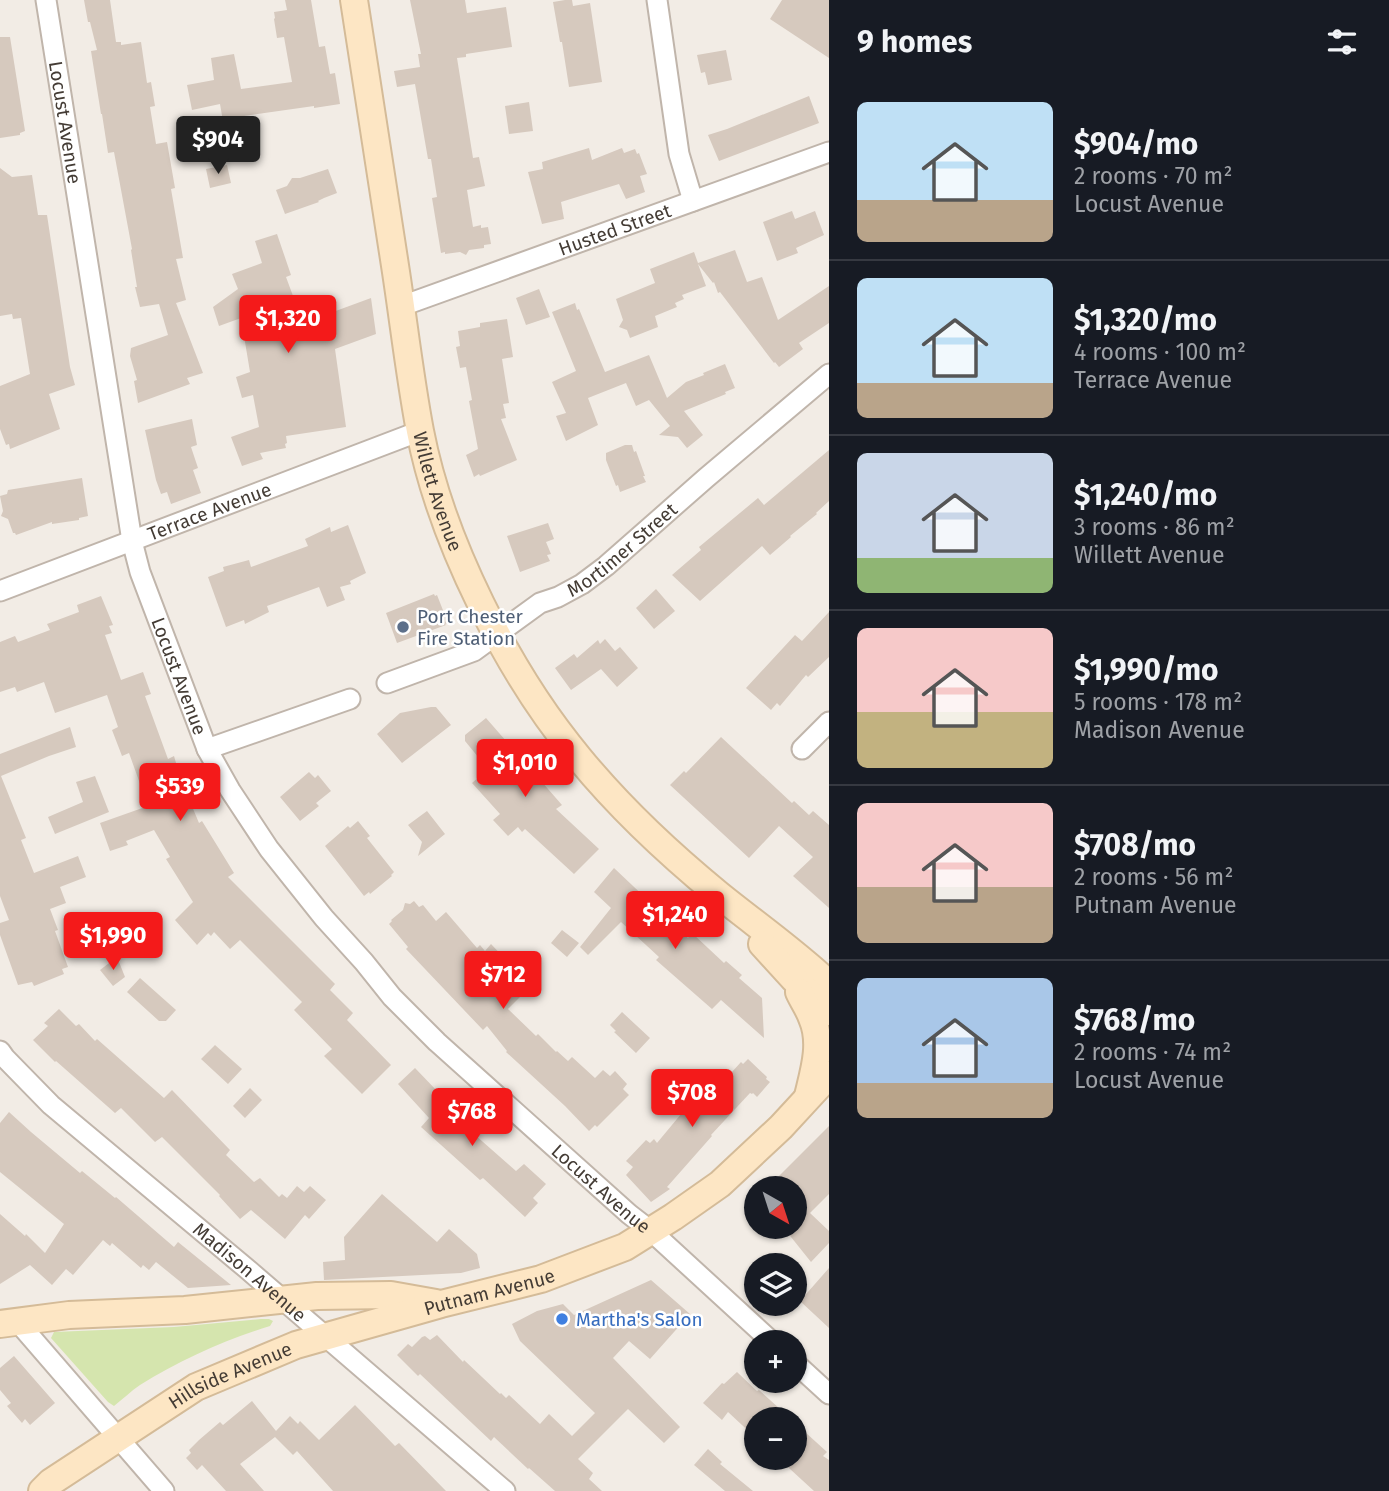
<!DOCTYPE html>
<html lang="en">
<head>
<meta charset="utf-8">
<style>
	:root { --surface:#171b24; --page:#242831; --text:#f1f3f6; --muted:#9ea1a6; --line:#363941; --accent:#f41a1a }
	body { margin:0; font-family:"Fira Sans",sans-serif; background:var(--page); color:var(--text); height:100vh; display:flex; flex-direction:column; font-size:26px; white-space:nowrap }
	* { box-sizing:border-box; margin:0 }
	p { font-size:23px; color:var(--muted) }
	.icon { flex:none; width:38px; height:38px; fill:none; stroke:currentColor; stroke-width:2; stroke-linecap:round; stroke-linejoin:round }
	.map { position:relative; flex:1; overflow:hidden }
	.drawer { display:flex; flex-direction:column; background:var(--surface); width:560px }
	.drawer>* { flex:none }
	.needle { width:46px; rotate:141deg }
	.fabs { position:absolute; left:744px; top:1176px; display:grid; gap:14px }
	.fabs a { display:grid; place-items:center; width:63px; height:63px; border-radius:50%; background:var(--surface); box-shadow:0 2px 5px #0004; font-size:35px }
	.price { position:absolute; translate:-50% -60px; padding:0 16px; border-radius:7px; background:var(--accent); color:#fff; font-size:23px; line-height:46px; filter:drop-shadow(0 2px 4px #0008) }
	.price::after { content:''; position:absolute; left:50%; top:42px; width:21px; height:16px; margin-left:-10px; background:inherit; clip-path:polygon(0 0,100% 0,50% 100%) }
	.price.on { background:#222; color:#fff }
	ul { padding:0; list-style:none }
	li { display:flex; align-items:center; gap:21px; height:175px; padding:0 28px }
	li+li { border-top:2px solid var(--line) }
	li span { display:grid; place-items:center; flex:none; width:196px; height:140px; border-radius:10px; color:#555 }
	li>.icon { margin-inline-start:auto }
	span .icon { width:84px; height:84px; fill:#fffc; stroke-width:1 }
	li b { font-size:30px }
	h2 { display:flex; justify-content:space-between; align-items:center; height:84px; padding:0 28px; font-size:30px }
	main { display:flex; flex:1; min-height:0 }
	.map>svg:first-child { display:block }
	.green { fill:#d5e5ae }
	.building { fill:#d6c9be }
	.lines { fill:none; stroke-linecap:round; stroke-linejoin:round }
	.street-casing { stroke:#c0b5ab; stroke-width:23 }
	.secondary-casing { stroke:#d4bb98; stroke-width:30 }
	.street { stroke:#fff; stroke-width:19 }
	.secondary { stroke:#fde6c4; stroke-width:26 }
	.service-dot { fill:#5c6f8a; stroke:#fff; stroke-width:2.5 }
	.shop-dot { fill:#3f7fe0; stroke:#fff; stroke-width:2.5 }
	.labels { text-anchor:middle; stroke-width:5; stroke-linejoin:round; paint-order:stroke }
	.street-label { font-size:19px; fill:#443c35; stroke:#fff }
	.service-label { font-size:19px; fill:#4e5e75; stroke:#fff; text-anchor:start }
	.shop-label { font-size:19px; fill:#366cbe; stroke:#fff; text-anchor:start }
</style>
</head>
<body>
<main>
<div class="map">
<svg width="829" height="1491" viewBox="0 0 829 1491">
	<rect width="100%" height="100%" fill="#f2ece5"/>
	<path class="green" d="M261,1319H269L273,1321L270,1326C225,1340 180,1360 140,1385C131,1391 123,1399 114,1406L108,1402L51,1338L54,1332L174,1327Z"/>
	<path class="building" d="M84,0H110L116,42H121V45L141,42L147,83L151,82L155,106L150,107L156,144L167,142L175,188L171,189L183,258L176,259L186,300L176,303L203,373L187,378L190,384L138,403L134,381L137,380L130,356L131,348L168,335L159,304L140,307L135,287H137L131,250L132,249L114,152L108,153L102,114H101L91,51L97,50L90,22H88Z
		M285,0H311L319,47L325,46L330,74L335,73L340,104L314,108V106L244,116L245,124L224,127L220,104L192,110L187,85L214,80L211,58L234,54L241,89L292,82L284,37L277,38L274,19L275,18L274,12L287,10Z
		M410,0H465L467,13L506,7L512,47L466,54V57L457,58L473,158L479,157L485,186L467,190L473,227L481,225V228L488,227L491,244L484,245V248L469,250L466,255L460,252L445,254V252L441,253L432,198L437,197L431,159H428L415,84L397,87L394,71L420,67L418,54H421Z
		M565,0H572L573,6L590,3L602,82L569,87L562,42H560L553,2Z
		M782,0H829V58L770,19Z
		M0,37H10L25,131L20,133V135L0,138Z
		M726,50L732,80L708,85L705,72L701,73L697,55Z
		M809,96L819,123L719,161L708,135L727,129Z
		M529,102L533,131L509,134L505,106Z
		M589,148L592,160L622,148L624,153L635,149L637,154L639,153L647,174L640,176L645,192L626,199L619,184L561,202L564,219L542,224L528,172L543,169L542,162Z
		M227,165L231,183L210,188L206,169Z
		M0,168L12,177L32,175L38,215H47L70,367L75,385L49,394L60,429L10,449L9,444L6,445L0,429V386L30,374L21,318L13,319L12,314L0,316Z
		M328,169L337,193L324,198L318,201L319,202L285,214L276,190L287,186L292,178H300Z
		M792,211L795,219L815,211L824,235L796,248L798,253L777,261L763,222Z
		M277,234L291,275L286,277L303,323L371,298L376,334L335,349L346,427L286,436L287,443L285,444L286,448L260,453L263,459L242,466L231,437L259,427L253,395L242,398L236,377L250,372L241,318L219,326L213,307L238,289L232,274L262,263L255,241Z
		M735,250L747,282L762,277L778,320L829,286V323L799,343L803,349L779,367L775,362L774,363L720,292L718,293L714,282L713,283L698,264L706,286L682,295L684,299L675,303L677,307L655,316L658,327L630,338L627,330L619,327L623,320L616,299L655,283L650,269L694,252L698,263Z
		M539,289L550,317L526,325L516,298Z
		M575,303L577,310L579,309L605,372L649,355L667,398L686,382L704,375L703,373L725,364L735,388L725,392L726,394L684,411L703,435L687,448L678,437L659,435L670,426L649,400L636,406L626,383L588,398L598,425L566,441L556,416L566,413L552,382L576,371L552,312Z
		M507,319L513,357L502,359L509,403L503,404L506,418L501,419L517,460L480,476L479,474L474,477L466,455L478,449L469,401L472,400L466,367L460,368L456,347L460,346L458,331L480,327V323Z
		M192,419L197,445L191,447L198,468L193,470L201,493L171,504L167,492L161,494L156,480L145,430Z
		M625,445H632L634,452L636,451L645,476H643L646,482L620,492L618,485L616,486L606,460V453Z
		M829,450V501L816,513L817,514L790,536L791,537L770,555L762,546L700,601L672,575L701,550L699,547L758,498L764,505Z
		M82,478L88,516L79,518V520L52,524V522L16,535L15,533H13L8,519L1,516L3,511L0,496L7,494L8,490Z
		M548,523L554,539L546,542L551,554L547,555L550,561L520,572L507,536Z
		M348,525L366,573L350,581L351,584L340,587L345,600L327,607L319,587L267,606L269,612L245,624L244,620L226,627L208,577L224,571L223,567L249,560L251,567L308,546L305,539L330,527L331,532Z
		M656,589L675,611L654,629L636,608Z
		M434,594L435,596L437,595L448,623L445,624L446,625L397,643L386,613Z
		M101,596L113,625L109,626L112,633L105,635L121,680L143,672L151,694L145,696L168,759L174,756L181,780L199,823L202,821L234,873L228,877L335,984L330,990L353,1013L347,1020L391,1065L362,1094L324,1056L332,1049L294,1010L302,1002L240,940L230,949L214,932L211,936L208,933L197,945L175,920L193,902L166,859L170,857L154,830L126,841L128,845L110,851L100,823L148,806L129,753L122,756L112,730L118,727L107,695L55,713L44,682L17,692L15,687L0,692V642L15,636L18,642L50,630L47,624L79,612L77,605Z
		M829,612V657L808,677L806,675L780,706L777,703L771,710L746,688L795,635L802,641Z
		M605,639L615,651L620,647L638,668L617,687L601,669L571,690L555,668L574,654L577,658L598,640L600,644Z
		M431,707H436L451,725L402,763L377,734L400,713Z
		M486,718L562,805L556,809L599,849L574,874L525,829L522,832L518,827L508,836L493,820L500,814L472,783L488,769L465,741V735Z
		M70,727L76,747L49,756L1,776L26,838L21,840L34,873L78,856L86,877L60,887L66,903L50,909L58,930L55,931L68,967L62,969L64,974L34,986L32,982L18,985L0,935V923L9,920L0,896V754Z
		M721,737L792,803L794,801L809,815L813,811L829,825V908L793,876L813,857L779,826L749,858L670,785L684,771L686,773Z
		M309,772L315,778L318,775L331,791L316,803L319,806L300,821L280,797Z
		M95,776L109,812L55,834L48,817L83,802L76,782Z
		M427,811L445,834L418,856L422,842L408,825Z
		M358,821L370,836L367,838L394,872L391,875L392,876L370,894L369,892L364,896L325,846L348,826L350,828Z
		M614,868L688,938L692,933L724,963L726,961L742,975L739,978L762,998L764,1038L721,1000L712,1009L656,960L659,957L621,922L588,955L580,947L611,908L594,892Z
		M414,901L419,907L423,905L436,921L446,912L477,948L480,945L485,951L491,944L512,966L506,973L525,992L508,1009L536,1036L538,1034L556,1052L557,1051L568,1061L572,1057L595,1078L603,1070L610,1076L615,1071L627,1084L623,1089L629,1095L597,1127L595,1125L589,1131L565,1106L506,1052L507,1051L487,1026L483,1030L406,949L408,947L389,924L392,921L391,920L403,910L405,903L410,904Z
		M562,930L579,943L567,957L551,943Z
		M117,957L125,977L113,986L100,970Z
		M140,978L176,1010L166,1021H159L127,992Z
		M59,1009L76,1026L79,1024L95,1041L97,1039L164,1098L172,1090L230,1150L226,1155L254,1182L260,1178L279,1197L282,1194L287,1198L297,1186L304,1192L310,1186L326,1200L309,1219L305,1215L285,1239L251,1210L240,1219L219,1196L220,1195L162,1137L155,1142L121,1108L115,1113L56,1061L55,1062L33,1040L48,1026L44,1023Z
		M622,1012L650,1038L636,1053L614,1032L616,1031L610,1025Z
		M215,1045L242,1069L228,1084L201,1059Z
		M748,1059L767,1077L766,1079L770,1082L757,1097L753,1093L752,1094L750,1093L711,1135L712,1136L667,1187L670,1189L651,1202L626,1175L633,1167L626,1161L646,1140L650,1143L654,1139L657,1143L696,1096L693,1094L712,1074L722,1083L741,1062L743,1064Z
		M415,1068L439,1093L434,1097L466,1127L516,1171L524,1164L546,1184L533,1198L538,1203L525,1217L483,1178L480,1180L421,1127L429,1118L398,1084Z
		M250,1088L262,1100L245,1118L233,1106Z
		M9,1112L31,1132L80,1173L82,1171L115,1198L116,1197L174,1247L178,1242L231,1285L188,1288L156,1262L149,1270L143,1265L141,1268L112,1243L110,1246L103,1240L73,1275L66,1269L52,1285L30,1265L0,1284V1214L25,1236L26,1234L45,1253L64,1224L0,1172V1123Z
		M829,1126V1194L810,1213L829,1231V1243L811,1262L783,1227H794V1188H767Z
		M382,1194L437,1242L449,1229L477,1254L480,1268L461,1273L324,1280L323,1262L345,1260L344,1237Z
		M829,1268V1328L800,1301Z
		M651,1280L690,1314L650,1359L629,1341L613,1358L680,1427L664,1443L628,1409L578,1459L593,1473L589,1479L602,1491H555L529,1468L528,1469L494,1437L491,1441L420,1374L418,1376L397,1355L408,1344L412,1347L422,1337L425,1336L430,1340L437,1335L463,1362L464,1360L500,1394L501,1393L506,1398L509,1395L540,1424L549,1414L572,1436L595,1413L520,1341L512,1324L537,1311L563,1304L574,1315Z
		M14,1356L55,1403L30,1425L25,1419L22,1423L7,1406L11,1403L0,1390V1368Z
		M737,1372L757,1391L759,1390L791,1419H756V1438L728,1412L722,1420L703,1403L722,1383L724,1384Z
		M252,1401L276,1431L290,1416L298,1424L300,1421L319,1440L355,1405L395,1446L399,1443L446,1491H333L297,1451L293,1455L275,1437L240,1464L264,1491H226L202,1465L197,1470L186,1458L191,1453L189,1450L199,1440L220,1422L223,1425Z
		M794,1422L827,1452L823,1456L829,1460V1491H814L778,1458H794Z
		M708,1449L722,1462L720,1464L753,1491H725L694,1465Z"/>
	<g class="lines">
		<defs>
			<g id="street">
				<path id="s1" d="M46,0L132,541L140,572L207,749L230,790L269,849L324,918L364,962L392,997L437,1042L629,1214L651,1231L772,1342"/>
				<path d="M657,0L679,154L693,201"/>
				<path id="s2" d="M402,306L829,152"/>
				<path id="s3" d="M0,591L420,431"/>
				<path id="s4" d="M387,683L474,651L540,603L558,597L582,584L606,566L706,478L829,374"/>
				<path d="M207,749L350,699"/>
				<path d="M802,749L829,722"/>
				<path id="s5" d="M0,1051L5,1058L51,1105L246,1268L505,1491"/>
				<path d="M17,1321L164,1491"/>
				<path d="M794,1362L829,1394"/>
			</g>
			<g id="secondary">
				<path id="s6" d="M354,0C368,91 382,181 396,272C404,325 410,378 420,431C441,540 508,673 579,758C620,808 668,853 718,894C755,924 794,951 829,984"/>
				<path d="M762,944L793,978L829,1012"/>
				<path d="M799,992C803,1001 809,1009 812,1018C823,1043 814,1071 808,1096"/>
				<path d="M0,1324L69,1315L185,1310L317,1296L391,1295L436,1303"/>
				<path id="s7" d="M42,1491L51,1482L196,1387L296,1345L441,1304L541,1279L625,1247L673,1217L720,1184L781,1127L829,1075"/>
			</g>
		</defs>
		<use href="#street" class="street-casing"/>
		<use href="#secondary" class="secondary-casing"/>
		<use href="#street" class="street"/>
		<use href="#secondary" class="secondary"/>
	</g>
	<circle class="service-dot" cx="403" cy="627" r="7"/>
	<circle class="shop-dot" cx="562" cy="1319" r="7"/>
	<g class="labels">
		<g class="street-label">
			<text dy="7" stroke="none"><textPath href="#s1" startOffset="124">Locust Avenue</textPath></text>
			<text dy="7" stroke="none"><textPath href="#s2" startOffset="226">Husted Street</textPath></text>
			<text dy="7" stroke="none"><textPath href="#s6" startOffset="499">Willett Avenue</textPath></text>
			<text dy="7" stroke="none"><textPath href="#s3" startOffset="224">Terrace Avenue</textPath></text>
			<text dy="7" stroke="none"><textPath href="#s4" startOffset="273">Mortimer Street</textPath></text>
			<text dy="7" stroke="none"><textPath href="#s1" startOffset="691">Locust Avenue</textPath></text>
			<text dy="7" stroke="none"><textPath href="#s1" startOffset="1363">Locust Avenue</textPath></text>
			<text dy="7" stroke="none"><textPath href="#s5" startOffset="334">Madison Avenue</textPath></text>
			<text dy="7" stroke="none"><textPath href="#s7" startOffset="495">Putnam Avenue</textPath></text>
			<text dy="7" stroke="none"><textPath href="#s7" startOffset="222">Hillside Avenue</textPath></text>
		</g>
		<g class="service-label">
			<text x="417" y="623">Port Chester<tspan x="417" dy="22">Fire Station</tspan></text>
		</g>
		<g class="shop-label">
			<text x="576" y="1326">Martha's Salon</text>
		</g>
	</g>
</svg>
<div class="fabs">
<a><svg class="needle" viewBox="-14 -14 28 28"><path d="M0-13l5 13h-10z" fill="#e53935"/><path d="M0 13l5-13h-10z" fill="#9ea1a6"/></svg></a>
<a><svg class="icon" aria-label="layers" viewBox="0 0 24 24"><path d="M12 4l9 5-9 5-9-5zM3 14l9 5 9-5"/></svg></a>
<a>+</a>
<a>−</a>
</div>
<b class="price on" style="left:218px;top:176px">$904</b>
<b class="price" style="left:288px;top:355px">$1,320</b>
<b class="price" style="left:525px;top:799px">$1,010</b>
<b class="price" style="left:180px;top:823px">$539</b>
<b class="price" style="left:675px;top:951px">$1,240</b>
<b class="price" style="left:113px;top:972px">$1,990</b>
<b class="price" style="left:503px;top:1011px">$712</b>
<b class="price" style="left:692px;top:1129px">$708</b>
<b class="price" style="left:472px;top:1148px">$768</b>
</div>
<section class="drawer">
<h2>9 homes<svg class="icon" aria-label="filters" viewBox="0 0 24 24"><path d="M4 7h16M4 17h16"/><circle cx="9" cy="7" r="2"/><circle cx="15" cy="17" r="2"/></svg></h2>
<ul>
<li><span style="background:linear-gradient(#bfe0f5 70%,#b9a48a 0)"><svg class="icon" aria-label="home" viewBox="0 0 24 24"><path d="M3 11l9-7 9 7M6 9v11h12V9"/></svg></span><div><b>$904/mo</b><p>2 rooms · 70 m²</p><p>Locust Avenue</p></div></li>
<li><span style="background:linear-gradient(#bfe0f5 75%,#b9a48a 0)"><svg class="icon" aria-label="home" viewBox="0 0 24 24"><path d="M3 11l9-7 9 7M6 9v11h12V9"/></svg></span><div><b>$1,320/mo</b><p>4 rooms · 100 m²</p><p>Terrace Avenue</p></div></li>
<li><span style="background:linear-gradient(#c9d6e8 75%,#8fb573 0)"><svg class="icon" aria-label="home" viewBox="0 0 24 24"><path d="M3 11l9-7 9 7M6 9v11h12V9"/></svg></span><div><b>$1,240/mo</b><p>3 rooms · 86 m²</p><p>Willett Avenue</p></div></li>
<li><span style="background:linear-gradient(#f6c9c9 60%,#c2b280 0)"><svg class="icon" aria-label="home" viewBox="0 0 24 24"><path d="M3 11l9-7 9 7M6 9v11h12V9"/></svg></span><div><b>$1,990/mo</b><p>5 rooms · 178 m²</p><p>Madison Avenue</p></div></li>
<li><span style="background:linear-gradient(#f6c9c9 60%,#b9a48a 0)"><svg class="icon" aria-label="home" viewBox="0 0 24 24"><path d="M3 11l9-7 9 7M6 9v11h12V9"/></svg></span><div><b>$708/mo</b><p>2 rooms · 56 m²</p><p>Putnam Avenue</p></div></li>
<li><span style="background:linear-gradient(#a9c7e8 75%,#b9a48a 0)"><svg class="icon" aria-label="home" viewBox="0 0 24 24"><path d="M3 11l9-7 9 7M6 9v11h12V9"/></svg></span><div><b>$768/mo</b><p>2 rooms · 74 m²</p><p>Locust Avenue</p></div></li>
</ul>
</section>
</main>
</body>
</html>
